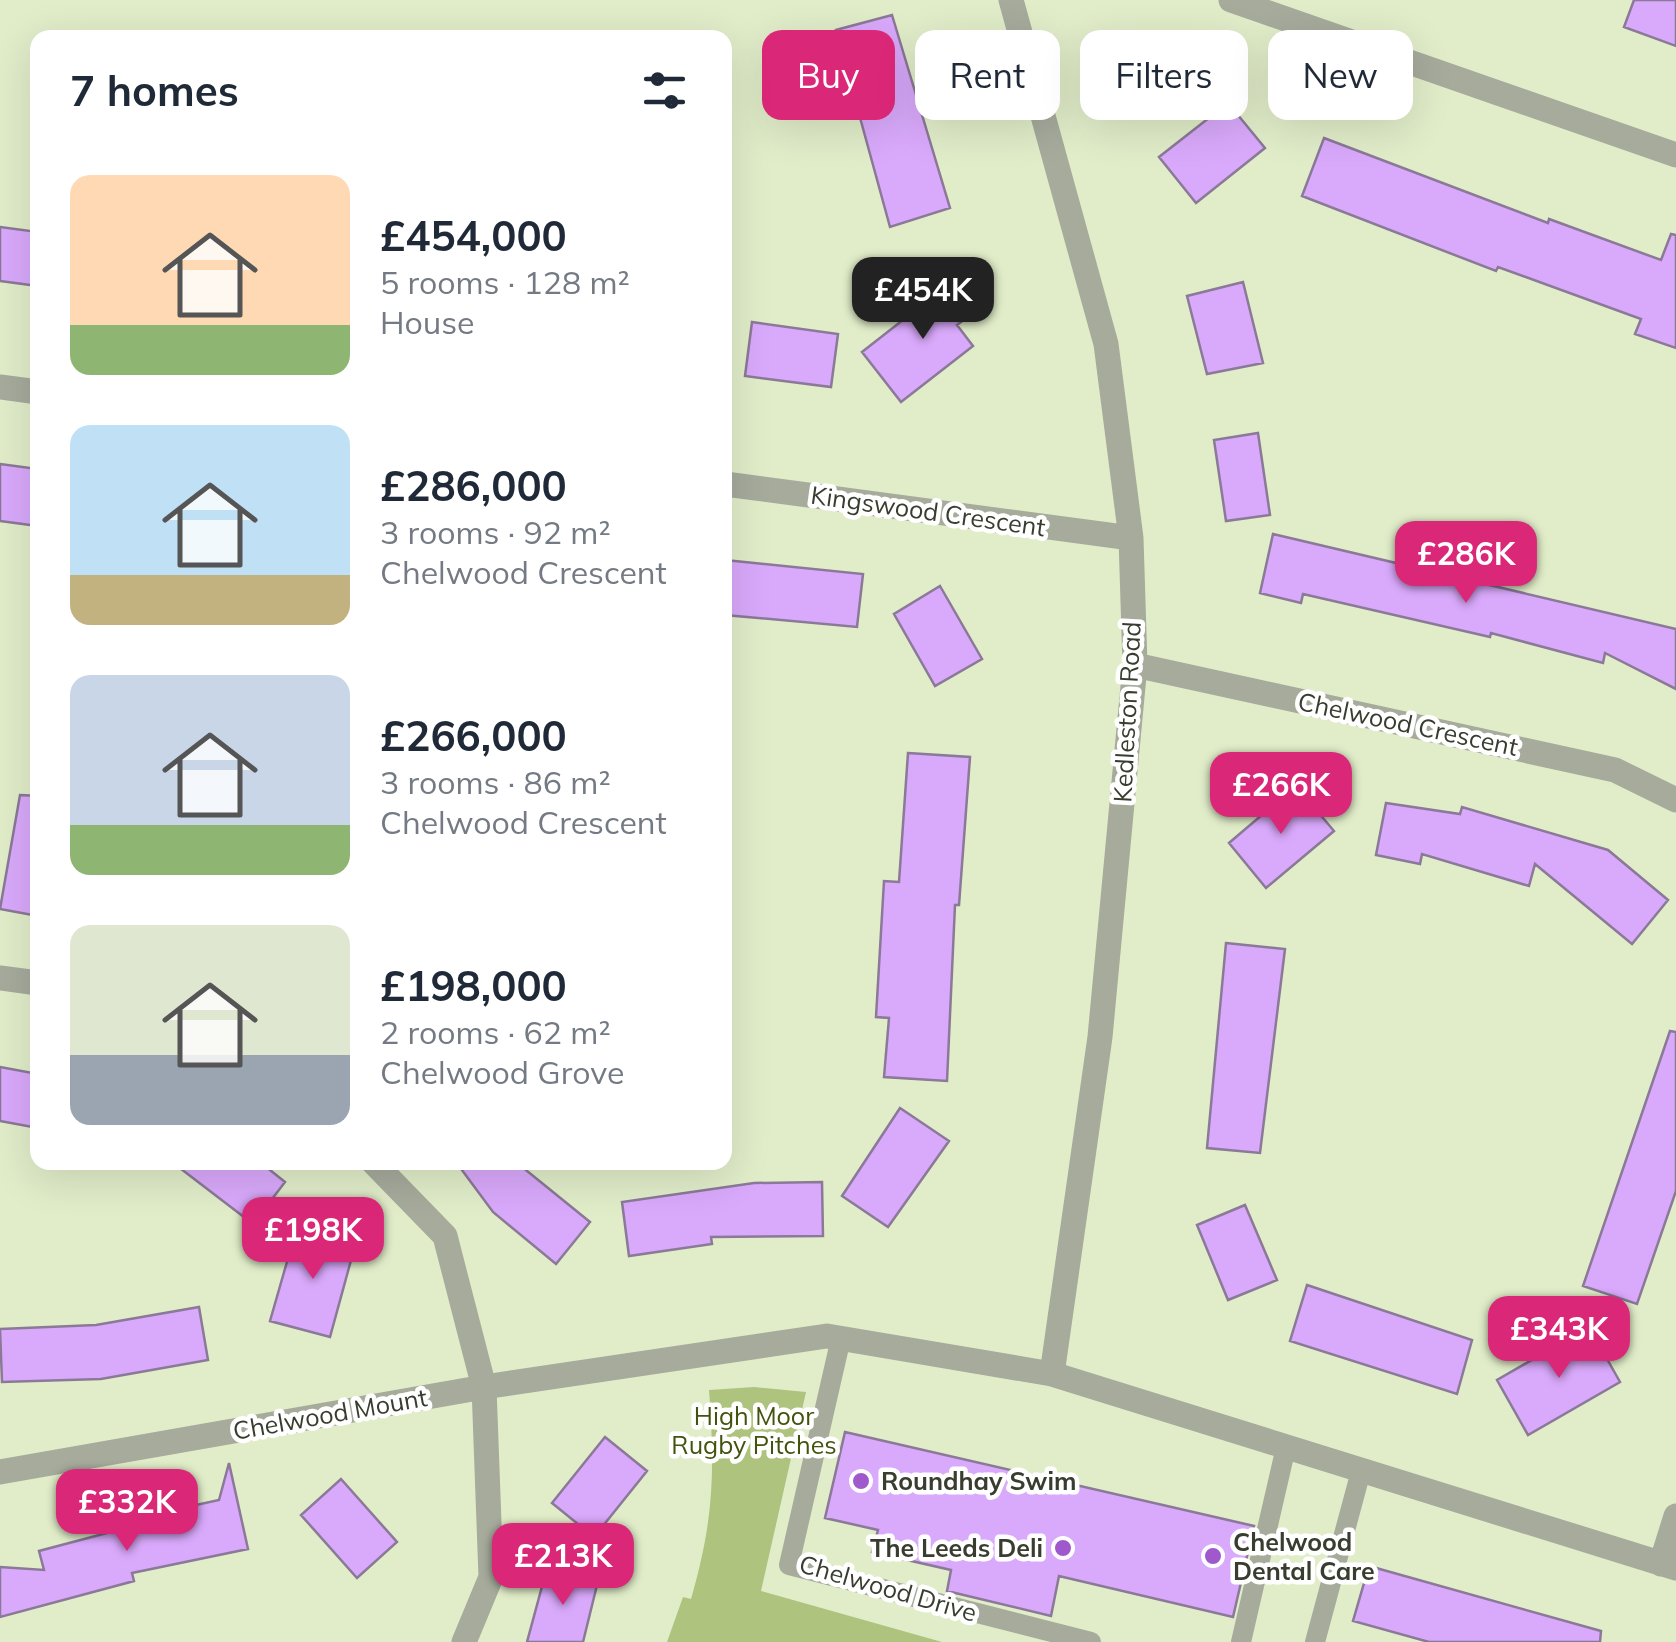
<!DOCTYPE html>
<html lang="en">
<head>
<meta charset="utf-8">
<style>
	:root { --surface:#fff; --page:#f2f2f3; --text:#1f2937; --muted:#747a83; --accent:#db2777 }
	body { margin:0; font-family:Mulish,sans-serif; background:var(--page); color:var(--text); height:100vh; display:flex; flex-direction:column; font-size:38px; white-space:nowrap }
	* { box-sizing:border-box; margin:0 }
	p { font-size:32px; color:var(--muted) }
	.icon { flex:none; width:55px; height:55px; fill:none; stroke:currentColor; stroke-width:2; stroke-linecap:round; stroke-linejoin:round }
	.map { position:relative; flex:1; overflow:hidden }
	.drawer { position:absolute; left:30px; top:30px; width:702px; height:1140px; display:flex; flex-direction:column; background:var(--surface); border-radius:20px; box-shadow:0 10px 40px #0002 }
	.drawer>* { flex:none }
	.top-card { position:absolute; left:762px; top:30px; width:762px; height:90px; display:flex; gap:20px }
	.price { position:absolute; translate:-50% -85px; padding:0 22px; border-radius:20px; background:var(--accent); color:#fff; font-size:32px; line-height:65px; filter:drop-shadow(0 2px 5px #0008) }
	.price::after { content:''; position:absolute; left:50%; top:60px; width:30px; height:22px; margin-left:-15px; background:inherit; clip-path:polygon(0 0,100% 0,50% 100%) }
	.price.selected { background:#222; color:#fff }
	ul { padding:0; list-style:none }
	li { display:flex; align-items:center; gap:30px; height:250px; padding:0 40px }
	li span { display:grid; place-items:center; flex:none; width:280px; height:200px; border-radius:20px; color:#555 }
	li>.icon { margin-inline-start:auto }
	span .icon { width:120px; height:120px; fill:#fffc; stroke-width:1 }
	li b { font-size:42px }
	h2 { display:flex; justify-content:space-between; align-items:center; height:120px; padding:0 40px; font-size:42px }
	.pill { padding:0 35px; border-radius:20px; background:var(--surface); box-shadow:0 10px 40px #0002; font-size:35px; line-height:90px }
	.pill.selected { background:var(--accent); color:#fff }
	.map>svg:first-child { display:block }
	.green { fill:#aec37d }
	.building { fill:#d9a9fb; stroke:#8a7997; stroke-width:2.5 }
	.lines { fill:none; stroke-linecap:round; stroke-linejoin:round }
	.lane { stroke:#a6ab9c; stroke-width:20 }
	.street { stroke:#a6ab9c; stroke-width:25 }
	.poi-dot { fill:#a059cc; stroke:#fff; stroke-width:4 }
	.labels { text-anchor:middle; stroke-width:9; stroke-linejoin:round; paint-order:stroke }
	.street-label { font-size:25px; fill:#393d2f; stroke:#fff }
	.park-label { font-size:25px; fill:#42530d; stroke:#fff }
	.poi-label { font-size:25px; font-weight:bold; fill:#393d2f; stroke:#fff; text-anchor:start }
</style>
</head>
<body>
<div class="map">
<svg width="1676" height="1642" viewBox="0 0 1676 1642">
	<rect width="100%" height="100%" fill="#e1edc9"/>
	<path class="green" d="M754,1387L806,1392L761,1591L942,1642H667L683,1597L691,1599C714,1519 715,1472 709,1390Z"/>
	<path class="building" d="M1634,0H1676V46L1624,27Z
		M892,15L950,208L890,227L836,30Z
		M1228,103L1265,148L1196,203L1159,157Z
		M1324,138L1548,223L1549,219L1661,260L1671,234L1676,235V348L1635,334L1641,319L1498,267L1496,271L1302,196Z
		M0,227L38,232V286L0,281Z
		M954,280L977,310L957,325L973,346L901,402L862,352Z
		M1243,282L1263,363L1207,374L1187,296Z
		M752,322L838,334L831,387L745,376Z
		M1258,433L1270,515L1226,521L1214,440Z
		M0,464L38,469V526L0,521Z
		M1273,534L1676,629V689L1605,653L1603,663L1491,633L1490,637L1303,594L1301,603L1260,593Z
		M725,560L863,574L857,627L725,615Z
		M940,586L982,659L935,686L894,614Z
		M908,753L970,757L959,905H955L947,1081L884,1077L889,1018L876,1017L884,881L899,882Z
		M1296,786L1334,831L1266,888L1229,843Z
		M20,795L38,796V916L0,909Z
		M1386,803L1460,814L1462,807L1608,850L1668,900L1632,944L1535,864L1529,886L1422,854L1420,864L1376,855Z
		M1226,943L1285,949L1260,1153L1207,1148Z
		M1670,1031L1676,1032V1191L1637,1304L1583,1286Z
		M0,1067L38,1074V1128L0,1121Z
		M900,1108L949,1141L888,1227L842,1196Z
		M172,1162H260L285,1182L253,1224Z
		M456,1162H516L590,1222L556,1264L493,1212Z
		M822,1182L823,1236L711,1237L712,1244L629,1256L622,1202L754,1183Z
		M1245,1205L1277,1280L1228,1300L1197,1225Z
		M297,1227L356,1242L330,1337L270,1321Z
		M1307,1285L1472,1340L1457,1394L1290,1341Z
		M199,1307L208,1360L101,1379L2,1382L0,1329L96,1325Z
		M1589,1327L1620,1382L1528,1435L1497,1380Z
		M845,1432L1254,1526L1233,1617L1059,1576L1051,1616L947,1591L951,1570L872,1552L878,1530L825,1518Z
		M605,1437L647,1471L594,1537L552,1503Z
		M229,1463L248,1549L132,1573L134,1581L0,1617V1567L44,1570L39,1551L156,1520L155,1514L219,1500Z
		M341,1479L397,1542L357,1578L301,1515Z
		M1369,1566L1601,1631L1600,1642H1429L1353,1621Z
		M547,1568L598,1581L583,1642H527Z"/>
	<g class="lines">
		<path class="lane" d="M841,1338L789,1565L1091,1642
			M1241,1642L1286,1447
			M1315,1642L1361,1471"/>
		<path class="street" d="M1011,0L1106,344L1131,538L1135,665L1100,1037L1052,1374
			M1231,0L1676,155
			M0,387L38,392
			M725,484L1131,538
			M1135,665L1615,770L1676,800
			M0,978L38,983
			M373,1162L445,1236L484,1387L491,1577L464,1642
			M0,1472L484,1387L827,1336L1052,1374L1676,1568
			M1661,1564L1676,1516"/>
	</g>
	<g class="poi-dot">
		<circle cx="861" cy="1481" r="10"/>
		<circle cx="1063" cy="1548" r="10"/>
		<circle cx="1213" cy="1556" r="10"/>
	</g>
	<g class="labels">
		<g class="street-label">
			<text transform="translate(928 511) rotate(8)" y="9">Kingswood Crescent</text>
			<text transform="translate(1127 712) rotate(-87)" y="9">Kedleston Road</text>
			<text transform="translate(1408 724) rotate(12)" y="9">Chelwood Crescent</text>
			<text transform="translate(330 1414) rotate(-10)" y="9">Chelwood Mount</text>
			<text transform="translate(888 1588) rotate(16)" y="9">Chelwood Drive</text>
		</g>
		<g class="park-label">
			<text x="754" y="1425">High Moor<tspan x="754" dy="29">Rugby Pitches</tspan></text>
		</g>
		<g class="poi-label">
			<text x="881" y="1490">Roundhay Swim</text>
			<text x="1233" y="1551">Chelwood<tspan x="1233" dy="29">Dental Care</tspan></text>
			<text x="1043" y="1557" text-anchor="end">The Leeds Deli</text>
		</g>
	</g>
</svg>
<b class="price selected" style="left:923px;top:342px">£454K</b>
<b class="price" style="left:1466px;top:606px">£286K</b>
<b class="price" style="left:1281px;top:837px">£266K</b>
<b class="price" style="left:313px;top:1282px">£198K</b>
<b class="price" style="left:1559px;top:1381px">£343K</b>
<b class="price" style="left:127px;top:1554px">£332K</b>
<b class="price" style="left:563px;top:1608px">£213K</b>
<div class="top-card">
<a class="pill selected">Buy</a>
<a class="pill">Rent</a>
<a class="pill">Filters</a>
<a class="pill">New</a>
</div>
<section class="drawer">
<h2>7 homes<svg class="icon" aria-label="filters" viewBox="0 0 24 24"><path d="M4 7h16M4 17h16"/><circle cx="9" cy="7" r="2"/><circle cx="15" cy="17" r="2"/></svg></h2>
<ul>
<li><span style="background:linear-gradient(#ffd9b3 75%,#8fb573 0)"><svg class="icon" aria-label="home" viewBox="0 0 24 24"><path d="M3 11l9-7 9 7M6 9v11h12V9"/></svg></span><div><b>£454,000</b><p>5 rooms · 128 m²</p><p>House</p></div></li>
<li><span style="background:linear-gradient(#bfe0f5 75%,#c2b280 0)"><svg class="icon" aria-label="home" viewBox="0 0 24 24"><path d="M3 11l9-7 9 7M6 9v11h12V9"/></svg></span><div><b>£286,000</b><p>3 rooms · 92 m²</p><p>Chelwood Crescent</p></div></li>
<li><span style="background:linear-gradient(#c9d6e8 75%,#8fb573 0)"><svg class="icon" aria-label="home" viewBox="0 0 24 24"><path d="M3 11l9-7 9 7M6 9v11h12V9"/></svg></span><div><b>£266,000</b><p>3 rooms · 86 m²</p><p>Chelwood Crescent</p></div></li>
<li><span style="background:linear-gradient(#dfe7d0 65%,#9aa5b1 0)"><svg class="icon" aria-label="home" viewBox="0 0 24 24"><path d="M3 11l9-7 9 7M6 9v11h12V9"/></svg></span><div><b>£198,000</b><p>2 rooms · 62 m²</p><p>Chelwood Grove</p></div></li>
</ul>
</section>
</div>
</body>
</html>
